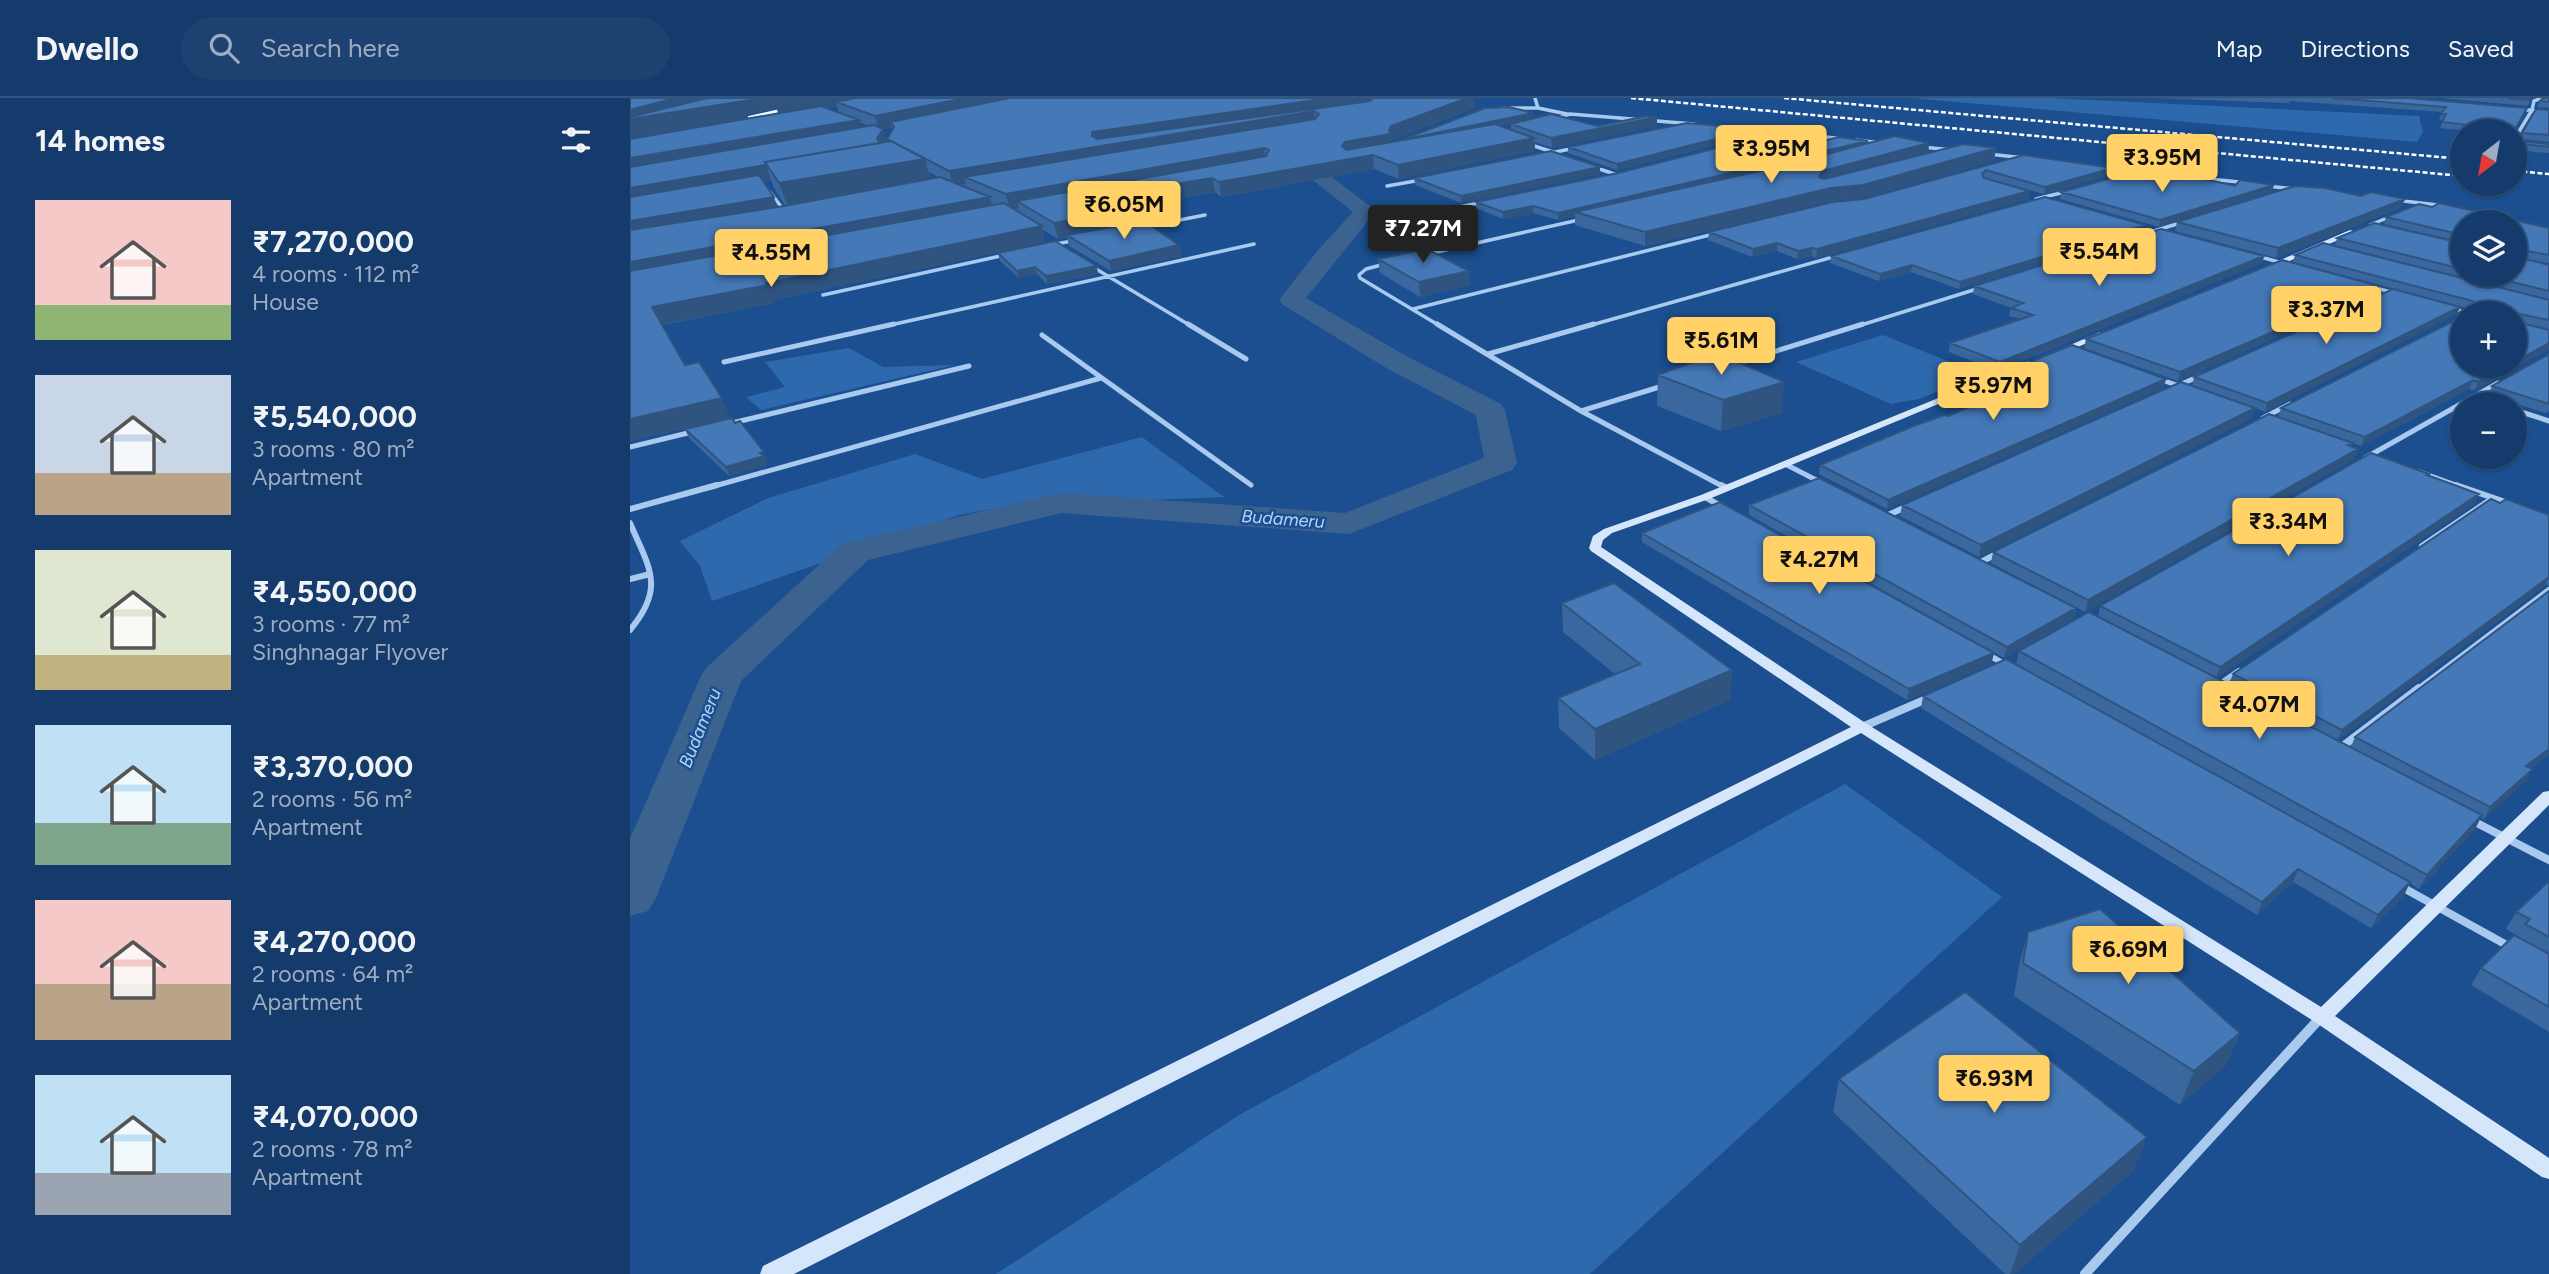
<!DOCTYPE html>
<html lang="en">
<head>
<meta charset="utf-8">
<style>
	:root { --surface:#143b6b; --page:#1d4271; --text:#f1f3f6; --muted:#9dadc1; --line:#33557e; --accent:#ffd166 }
	body { margin:0; font-family:Figtree,sans-serif; background:var(--page); color:var(--text); height:100vh; display:flex; flex-direction:column; font-size:26px; white-space:nowrap }
	* { box-sizing:border-box; margin:0 }
	p { font-size:23px; color:var(--muted) }
	.icon { flex:none; width:38px; height:38px; fill:none; stroke:currentColor; stroke-width:2; stroke-linecap:round; stroke-linejoin:round }
	.map { position:relative; flex:1; overflow:hidden }
	.drawer { display:flex; flex-direction:column; background:var(--surface); width:630px }
	.drawer>* { flex:none }
	.needle { width:46px; rotate:211deg }
	.buttons { position:absolute; left:1820px; top:21px; display:grid; gap:14px }
	.buttons a { display:grid; place-items:center; width:77px; height:77px; border-radius:50%; background:var(--surface); box-shadow:0 2px 5px #0004,0 0 0 2px var(--line); font-size:35px }
	.price { position:absolute; translate:-50% -60px; padding:0 16px; border-radius:7px; background:var(--accent); color:#111; font-size:23px; line-height:46px; filter:drop-shadow(0 2px 4px #0008) }
	.price::after { content:''; position:absolute; left:50%; top:42px; width:21px; height:16px; margin-left:-10px; background:inherit; clip-path:polygon(0 0,100% 0,50% 100%) }
	.price.current { background:#222; color:#fff }
	ul { padding:0; list-style:none }
	li { display:flex; align-items:center; gap:21px; height:175px; padding:0 35px }
	li span { display:grid; place-items:center; flex:none; width:196px; height:140px; border-radius:0px; color:#555 }
	li>.icon { margin-inline-start:auto }
	span .icon { width:84px; height:84px; fill:#fffc; stroke-width:1 }
	li b { font-size:30px }
	h2 { display:flex; justify-content:space-between; align-items:center; height:84px; padding:0 35px; font-size:30px }
	header { display:flex; align-items:center; gap:42px; box-sizing:border-box; height:98px; padding:0 35px; background:var(--surface); border-bottom:2px solid var(--line) }
	header strong { font-size:33px }
	nav { display:flex; gap:38px; margin-inline-start:auto; font-size:24px }
	.search { width:490px; height:63px; background:var(--page); display:flex; align-items:center; gap:18px; box-sizing:border-box; padding:0 24px; border-radius:38px; color:var(--muted); font-size:26px }
	main { display:flex; flex:1; min-height:0 }
	.map>svg:first-child { display:block }
	.green { fill:#2e69ad }
	.lines { fill:none; stroke-linecap:round; stroke-linejoin:round }
	.canal { fill:#3c6290; fill-rule:evenodd }
	.street-far4 { stroke:#a9c9ee; stroke-width:3.5 }
	.street-far3 { stroke:#a9c9ee; stroke-width:5 }
	.street-far2 { stroke:#a9c9ee; stroke-width:6 }
	.street-far1 { stroke:#a9c9ee; stroke-width:8 }
	.street { stroke:#a9c9ee; stroke-width:10 }
	.secondary { fill:#d6e6fa; fill-rule:evenodd }
	.primary { fill:#f0f6ff; fill-rule:evenodd }
	.rail { stroke:#fff; stroke-width:2.5; stroke-dasharray:5 2.5; stroke-linecap:butt }
	.wall { fill:#3a679d; fill-rule:evenodd }
	.shaded-wall { fill:#305480 }
	.building { fill:#4478b7; stroke:#305480; stroke-width:2 }
	.labels { text-anchor:middle; stroke-width:5; stroke-linejoin:round; paint-order:stroke }
	.far-water-label { font-size:18px; font-style:italic; fill:#b5d3f5; stroke:#1b4f8f }
</style>
</head>
<body>
<header>
<strong>Dwello</strong>
<div class="search"><svg class="icon" aria-label="search" viewBox="0 0 24 24"><circle cx="10" cy="10" r="6"/><path d="M15 15l6 6"/></svg>Search here</div>
<nav><a>Map</a><a>Directions</a><a>Saved</a></nav>
</header>
<main>
<section class="drawer">
<h2>14 homes<svg class="icon" aria-label="filters" viewBox="0 0 24 24"><path d="M4 7h16M4 17h16"/><circle cx="9" cy="7" r="2"/><circle cx="15" cy="17" r="2"/></svg></h2>
<ul>
<li><span style="background:linear-gradient(#f6c9c9 75%,#8fb573 0)"><svg class="icon" aria-label="home" viewBox="0 0 24 24"><path d="M3 11l9-7 9 7M6 9v11h12V9"/></svg></span><div><b>₹7,270,000</b><p>4 rooms · 112 m²</p><p>House</p></div></li>
<li><span style="background:linear-gradient(#c9d6e8 70%,#b9a48a 0)"><svg class="icon" aria-label="home" viewBox="0 0 24 24"><path d="M3 11l9-7 9 7M6 9v11h12V9"/></svg></span><div><b>₹5,540,000</b><p>3 rooms · 80 m²</p><p>Apartment</p></div></li>
<li><span style="background:linear-gradient(#dfe7d0 75%,#c2b280 0)"><svg class="icon" aria-label="home" viewBox="0 0 24 24"><path d="M3 11l9-7 9 7M6 9v11h12V9"/></svg></span><div><b>₹4,550,000</b><p>3 rooms · 77 m²</p><p>Singhnagar Flyover</p></div></li>
<li><span style="background:linear-gradient(#bfe0f5 70%,#7fa58c 0)"><svg class="icon" aria-label="home" viewBox="0 0 24 24"><path d="M3 11l9-7 9 7M6 9v11h12V9"/></svg></span><div><b>₹3,370,000</b><p>2 rooms · 56 m²</p><p>Apartment</p></div></li>
<li><span style="background:linear-gradient(#f6c9c9 60%,#b9a48a 0)"><svg class="icon" aria-label="home" viewBox="0 0 24 24"><path d="M3 11l9-7 9 7M6 9v11h12V9"/></svg></span><div><b>₹4,270,000</b><p>2 rooms · 64 m²</p><p>Apartment</p></div></li>
<li><span style="background:linear-gradient(#bfe0f5 70%,#9aa5b1 0)"><svg class="icon" aria-label="home" viewBox="0 0 24 24"><path d="M3 11l9-7 9 7M6 9v11h12V9"/></svg></span><div><b>₹4,070,000</b><p>2 rooms · 78 m²</p><p>Apartment</p></div></li>
</ul>
</section>
<div class="map">
<svg width="1919" height="1176" viewBox="0 0 1919 1176">
	<rect width="100%" height="100%" fill="#1b4f8f"/>
	<path class="green" d="M1282,0H1421L1789,18L1793,34L1787,44Z
		M1253,237L1350,276L1289,301L1261,306L1166,264Z
		M219,250L253,269L325,267L131,312L116,299L155,289L135,264Z
		M512,339L594,399L384,407L329,417L82,503L70,468L50,443L138,400L285,356L352,381Z
		M1215,686L1372,799L960,1176H366L609,1017Z"/>
	<g class="lines">
		<path class="canal" d="M704,44L713,50L688,68L746,113L676,200L778,259L871,306L875,312L887,365L882,372L719,436L431,415L238,462L111,583L26,800L18,813L0,818V741L71,578L77,569L212,446L431,395L715,415L854,360L846,317L758,271L653,207L649,202L688,152L723,114L665,68Z"/>
		<path class="street-far4" d="M905,0L908,10L937,16
			M873,10H908
			M1887,11L1919,14
			M923,21L940,16L1064,26
			M1118,31L1158,35
			M1177,37L1214,41
			M1885,40L1902,12L1904,3L1912,0
			M1226,42L1252,45
			M898,46L923,54
			M1292,49L1322,52
			M916,56L945,50
			M1358,56L1395,60
			M964,69L987,77L992,75
			M1476,70L1618,85
			M757,88L791,82
			M1636,88L1666,91
			M140,94L156,115
			M1406,101L1439,93
			M1765,102L1816,108
			M797,116L853,104
			M1740,127L1764,117
			M514,129L575,117
			M1505,139L1553,124
			M421,147L447,142
			M798,156L953,121
			M1627,158L1656,166
			M755,166L736,171L729,177L730,180L810,228
			M461,168L561,228
			M1742,189L1768,196
			M193,197L375,157
			M1820,210L1839,215
			M783,211L1088,135
			M256,228L624,146
			M958,228L1210,157
			M1228,228L1350,190"/>
		<path class="street-far3" d="M558,226L616,261
			M807,226L951,313L1094,389
			M412,237L621,387
			M858,256L964,226
			M94,264L264,226
			M1101,267L1233,226
			M1526,280L1552,289
			M1547,288L1572,277
			M1844,299L1867,306
			M1885,312L1919,323
			M951,313L1036,287
			M1633,320L1660,306
			M98,326L339,268
			M0,349L66,333
			M1735,360L1868,285
			M1155,366L1192,385
			M1790,374L1831,389
			M81,389L471,280"/>
		<path class="street-far2" d="M1091,387L1097,390
			M1826,387L1881,406
			M1075,399L1094,410
			M0,411L87,387
			M1256,418L1278,408
			M0,425C19,470 36,489 0,532
			M1792,448L1863,400
			M1351,464L1370,454
			M0,481L20,476
			M1355,555L1378,568
			M1587,588L1609,573
			M1787,592L1919,492"/>
		<path class="street-far1" d="M1232,629L1299,600
			M1709,651L1789,590
			M1839,721L1919,762
			M1770,788L1882,850"/>
		<path class="street" d="M1879,848L1882,850
			M1455,1176L1691,919"/>
		<path class="secondary" d="M1720,132L1727,134L1641,171L1634,169Z
			M1470,234L1477,236L1430,257L1422,255Z
			M1399,263L1407,265L1079,401L982,435L973,442L971,449L1237,626L1691,909L1913,694L1919,693V707L1705,918L1919,1060V1081L1912,1079L1685,924L1231,635L164,1176H130L133,1168L1221,629L961,453L959,450L963,438L974,431L1071,397Z"/>
		<path class="primary" d="M199,0H212L96,26L92,24Z"/>
		<path class="rail" d="M1001,0L1832,78
			M1154,0L1832,61
			M1885,73L1919,76"/>
	</g>
	<path class="wall" d="M0,0H845V10L762,42L761,44L903,15V21L968,28L1027,19V28L922,50L905,44V53L769,81L744,71L591,99L585,94L501,109L506,124L549,147L551,158L481,173L439,148L437,139L428,141L413,132L415,144L144,202V205L32,227L55,267L100,320L0,343ZM207,8L209,15L197,10ZM147,11L148,15L118,20L117,16ZM897,22L881,26V32L870,28ZM229,24L239,28L231,29ZM261,29L262,32L257,41V44L253,31ZM299,74L308,79L300,81ZM141,82L144,90L155,107L147,109L133,83Z
		M1521,0H1778L1894,16L1884,33H1839L1810,30L1813,22H1809L1812,14L1660,3L1659,5Z
		M1811,0H1901L1898,8Z
		M1919,0V10L1907,9L1910,3Z
		M1919,12V44L1890,41L1892,35Z
		M1125,37L987,72L938,55V49Z
		M1184,37L1183,43L1101,63V64L1103,65L1238,45H1299L1298,55L1366,50L1364,63L1231,100L1200,103L1015,148L945,127V118L928,122L903,115L873,121L846,110V104Z
		M1885,41L1887,43L1919,46V55L1885,52Z
		M1394,57L1481,77L1414,96L1355,80L1399,93L1398,101L1186,160L1182,158L1167,161L1147,153L1122,159L1078,142L1079,134L1234,101Z
		M970,69V76L831,105L785,87L784,80Z
		M1529,82L1605,88L1642,93L1529,129L1430,101L1431,94Z
		M1772,109L1646,160L1545,133L1547,124Z
		M1802,109L1919,130V165L1887,159L1919,167V201L1705,147L1707,140L1832,145V177H1885L1832,124V144L1754,126L1756,119Z
		M1513,134L1329,191L1281,174L1249,183L1200,165L1201,158Z
		M1693,145L1919,202V231L1887,224L1919,232V251L1845,292L1839,291L1731,348L1723,345L1721,349L1728,351L1724,361L1455,514L1361,465L1363,454L1639,316L1709,340L1648,319L1651,310L1824,223L1832,217V268H1885V215H1835L1840,211L1663,164L1665,157Z
		M368,155L468,176L417,186L407,176L389,180L370,163Z
		M1634,158L1632,165L1368,273L1319,254L1320,245L1391,221L1379,218L1381,210L1343,196L1344,188Z
		M748,161L839,173L840,187L790,199L750,175Z
		M1749,188L1747,195L1548,283L1454,250L1456,241Z
		M1830,209L1827,216L1635,314L1625,310L1622,320L1349,459L1270,418L1272,407L1562,288L1564,279Z
		M1919,256V313L1915,315L1858,297L1862,288Z
		M1385,270L1534,289L1257,411L1189,376L1190,367L1318,318L1398,284L1384,279Z
		M1028,277L1152,315L1091,333L1027,308Z
		M105,325L138,363H136L137,367L99,378L59,340L55,331Z
		M1799,376L1798,377L1844,406L1587,580L1599,586L1603,576L1870,405L1919,417V487H1916L1708,642L1721,649L1725,639L1901,670L1897,682L1854,721L1851,719L1845,731L1789,791L1780,785L1774,797L1741,830L1663,784L1627,817L1291,610L1293,598L1386,566L1389,553L1468,519L1470,508Z
		M1119,407L1446,510L1444,520L1374,560L1119,417Z
		M1012,435L1364,555L1361,566L1277,602L1012,444Z
		M932,505L1102,572L1100,602L965,662L929,630L928,600L985,576L933,534Z
		M1919,783V934L1841,887L1851,870L1888,838L1876,831L1886,814Z
		M1398,834L1610,935L1595,968L1550,1007L1384,898L1389,867Z
		M1209,981L1504,1072L1384,1176H1375L1203,1014Z"/>
	<path class="shaded-wall" d="M45,0H247L206,4L207,8L150,19L147,11L117,16L120,25L0,46V12Z
		M336,0H400L260,24L261,29L249,32L245,18Z
		M699,0H740V7L684,13L685,26L334,79L336,86L323,88L319,73L462,38V34Z
		M837,0H845V10L762,42L761,44L717,58L712,48L715,44L759,32L761,28Z
		M903,15V21L771,48V42Z
		M1027,19V28L922,50L921,40Z
		M229,22L233,35L0,76V60Z
		M253,31L257,44L253,51L247,41Z
		M1125,31V37L987,72V66Z
		M1184,37L1183,43L1101,63L1098,69L1099,63L1101,57Z
		M904,40L905,53L769,81L768,67Z
		M1238,43L1237,49L945,114V118L928,122V115Z
		M1299,45L1298,57L1191,86L1189,79L1192,73Z
		M634,50L636,64L387,103L389,110L380,112L376,96Z
		M1366,50L1364,63L1231,100L1200,103L1015,148V134Z
		M743,57L744,71L591,99L589,84Z
		M295,61L302,87L159,112L149,85Z
		M136,67L141,82L0,107V90Z
		M970,69V76L831,105V98Z
		M1483,70L1481,77L1414,96L1415,89Z
		M582,80L585,94L486,111L483,96Z
		M1644,87L1642,93L1529,129L1530,122Z
		M1399,93L1398,101L1186,160L1187,151Z
		M144,99L149,114L0,141V123Z
		M360,99L364,114L0,183V164Z
		M1775,101L1772,109L1646,160L1648,150Z
		M903,108V115L873,121V114Z
		M503,110L506,126L437,137V139L428,141L424,125Z
		M1515,127L1513,134L1329,191L1330,184Z
		M412,128L415,144L144,202V205L29,227L22,209Z
		M1147,145V153L1122,159L1123,151Z
		M549,147L551,158L481,173L479,163Z
		M1182,150V158L1167,161L1168,153Z
		M1634,158L1632,165L1368,273L1370,264Z
		M1282,167L1281,174L1249,183L1250,176Z
		M467,168L468,176L417,186L416,178Z
		M405,169L407,176L389,180L387,173Z
		M839,173L840,187L790,199L789,184Z
		M1749,188L1747,195L1548,283L1550,274Z
		M1830,209L1827,216L1635,314L1637,305Z
		M1919,245V251L1845,292L1848,284L1878,268H1885V264Z
		M1536,281L1534,289L1257,411L1258,402Z
		M1843,282L1839,291L1731,348L1735,339Z
		M1154,284L1152,315L1091,333L1093,302Z
		M92,300L100,320L0,343V321Z
		M1625,310L1622,320L1349,459L1351,447Z
		M1728,351L1724,361L1455,514L1458,502Z
		M134,354L138,363H136L137,367L99,378L96,369Z
		M1849,396L1844,406L1586,581L1590,569Z
		M1919,479L1916,487L1707,643L1712,632Z
		M1446,510L1444,520L1374,560L1377,549Z
		M1364,555L1361,566L1277,602L1279,591Z
		M1102,572L1100,602L965,662V631Z
		M1919,651V657L1890,679L1896,668Z
		M1903,671L1897,682L1854,721L1860,709Z
		M1852,717L1845,731L1789,791L1797,777Z
		M1668,771L1663,784L1627,817L1632,804Z
		M1780,784L1774,797L1741,830L1748,817Z
		M1610,935L1595,968L1550,1007L1564,973Z
		M1517,1039L1504,1072L1384,1176H1380L1390,1147Z"/>
	<path class="building" d="M0,0H45L0,12Z
		M77,0H133L0,21V19Z
		M170,0H180L145,7Z
		M225,0H336L245,18L206,4Z
		M380,0H699L462,34V38L467,41L740,3L743,0H837L761,28L759,32L760,36L715,44L712,48L716,52L865,26L904,40L768,67L743,57L589,84L582,80L483,96L503,110L424,125L387,103L636,58L639,52L634,50L376,96L334,79L685,21L689,16L684,13L319,73L257,41L264,29L260,24Z
		M1703,0H1778L1897,10L1884,33H1842L1847,28L1812,24L1816,16H1811L1816,9Z
		M1878,0H1901V2Z
		M1913,0H1919V4L1910,3Z
		M191,8L229,22L0,60V41Z
		M879,9L903,15L771,42L855,10Z
		M1906,11L1919,12V37L1892,35Z
		M115,12L0,32V30Z
		M921,16L968,28L1017,18L1027,19L921,40L881,26Z
		M1057,25L1125,31L987,66L938,49Z
		M244,27L253,31L247,41L250,45L135,64L136,67L0,90V69Z
		M1151,34L1184,37L1101,57L1099,63L1103,65L1209,39L1238,43L928,115L903,108L873,114L846,104L988,75Z
		M1265,38L1299,45L1192,73L1189,79L1194,81L1334,46L1366,50L1233,87L1201,90L1015,134L945,114L1152,68Z
		M1885,41L1887,43L1919,46V49L1885,45Z
		M261,43L295,61L149,85L135,64Z
		M921,53L970,69L831,98L784,80Z
		M1394,57L1483,70L1415,89L1356,72L1352,76L1354,80L1399,93L1187,151L1182,150L1168,153L1147,145L1123,151L1079,134L1203,104L1234,101Z
		M1500,75L1529,82L1547,75L1605,88L1610,82L1644,87L1530,122L1431,94Z
		M129,77L144,99L0,123V99Z
		M310,79L360,99L0,164V132L154,108Z
		M1665,88L1695,90L1731,98L1741,94L1775,101L1648,150L1547,124Z
		M1415,99L1515,127L1330,184L1282,167L1250,176L1201,158Z
		M374,105L412,128L136,185L138,187L22,209L55,267L69,264L92,300L0,321V173Z
		M1809,105L1919,130V157L1886,151L1887,159L1919,167V193L1854,177H1885V124H1832V137L1756,119L1789,106L1802,109Z
		M514,123L549,147L479,163L437,137Z
		M1744,125L1832,145V171L1707,140Z
		M1531,131L1634,158L1370,264L1320,245L1403,217L1381,210L1393,205L1344,188Z
		M425,143L467,168L416,178L405,169L387,173L368,155Z
		M1693,145L1919,202V222L1885,215V216L1835,215L1846,208L1843,203L1665,157Z
		M797,151L839,173L789,184L748,161Z
		M1652,162L1749,188L1550,274L1456,241Z
		M1763,191L1830,209L1637,305L1564,279Z
		M1832,217V268H1878L1848,284L1843,282L1735,339L1651,310L1824,223Z
		M1885,222L1887,224L1919,232V245L1885,264Z
		M1442,247L1536,281L1258,402L1190,367L1281,329L1314,317L1318,318L1406,281L1402,280L1406,278L1385,270Z
		M1087,255L1154,284L1093,302L1028,277Z
		M1919,256V306L1862,288Z
		M1551,284L1625,310L1351,447L1272,407Z
		M1639,316L1723,345L1718,347L1728,351L1458,502L1363,454Z
		M102,320L105,325L110,323L134,354L130,355L134,358L96,369L55,331Z
		M1741,355L1799,376L1797,377L1849,396L1590,569L1470,508Z
		M1189,380L1446,510L1377,549L1119,407Z
		M1861,401L1870,405L1876,401L1919,417V479L1712,632L1603,576Z
		M1090,404L1364,555L1279,591L1012,435Z
		M984,485L1102,572L965,631L928,600L1010,566L932,505Z
		M1919,493V651L1896,668L1903,671L1860,709L1725,639Z
		M1459,514L1852,717L1797,777L1389,553Z
		M1376,561L1780,784L1748,817L1668,771L1632,804L1293,598Z
		M1919,783V839L1895,826L1900,821L1886,814Z
		M1470,811L1610,935L1564,973L1393,865L1398,834Z
		M1884,837L1919,856V909L1851,870Z
		M1335,894L1517,1039L1390,1147L1209,981Z"/>
	<g class="labels">
		<g class="far-water-label">
			<text transform="translate(653 421) rotate(4)" y="6">Budameru</text>
			<text transform="translate(70 630) rotate(-68)" y="6">Budameru</text>
		</g>
	</g>
</svg>
<div class="buttons">
<a><svg class="needle" viewBox="-14 -14 28 28"><path d="M0-13l5 13h-10z" fill="#e53935"/><path d="M0 13l5-13h-10z" fill="#9dadc1"/></svg></a>
<a><svg class="icon" aria-label="layers" viewBox="0 0 24 24"><path d="M12 4l9 5-9 5-9-5zM3 14l9 5 9-5"/></svg></a>
<a>+</a>
<a>−</a>
</div>
<b class="price" style="left:1141px;top:87px">₹3.95M</b>
<b class="price" style="left:1532px;top:96px">₹3.95M</b>
<b class="price" style="left:494px;top:143px">₹6.05M</b>
<b class="price current" style="left:793px;top:167px">₹7.27M</b>
<b class="price" style="left:1469px;top:190px">₹5.54M</b>
<b class="price" style="left:141px;top:191px">₹4.55M</b>
<b class="price" style="left:1696px;top:248px">₹3.37M</b>
<b class="price" style="left:1091px;top:279px">₹5.61M</b>
<b class="price" style="left:1363px;top:324px">₹5.97M</b>
<b class="price" style="left:1658px;top:460px">₹3.34M</b>
<b class="price" style="left:1189px;top:498px">₹4.27M</b>
<b class="price" style="left:1629px;top:643px">₹4.07M</b>
<b class="price" style="left:1498px;top:888px">₹6.69M</b>
<b class="price" style="left:1364px;top:1017px">₹6.93M</b>
</div>
</main>
</body>
</html>
